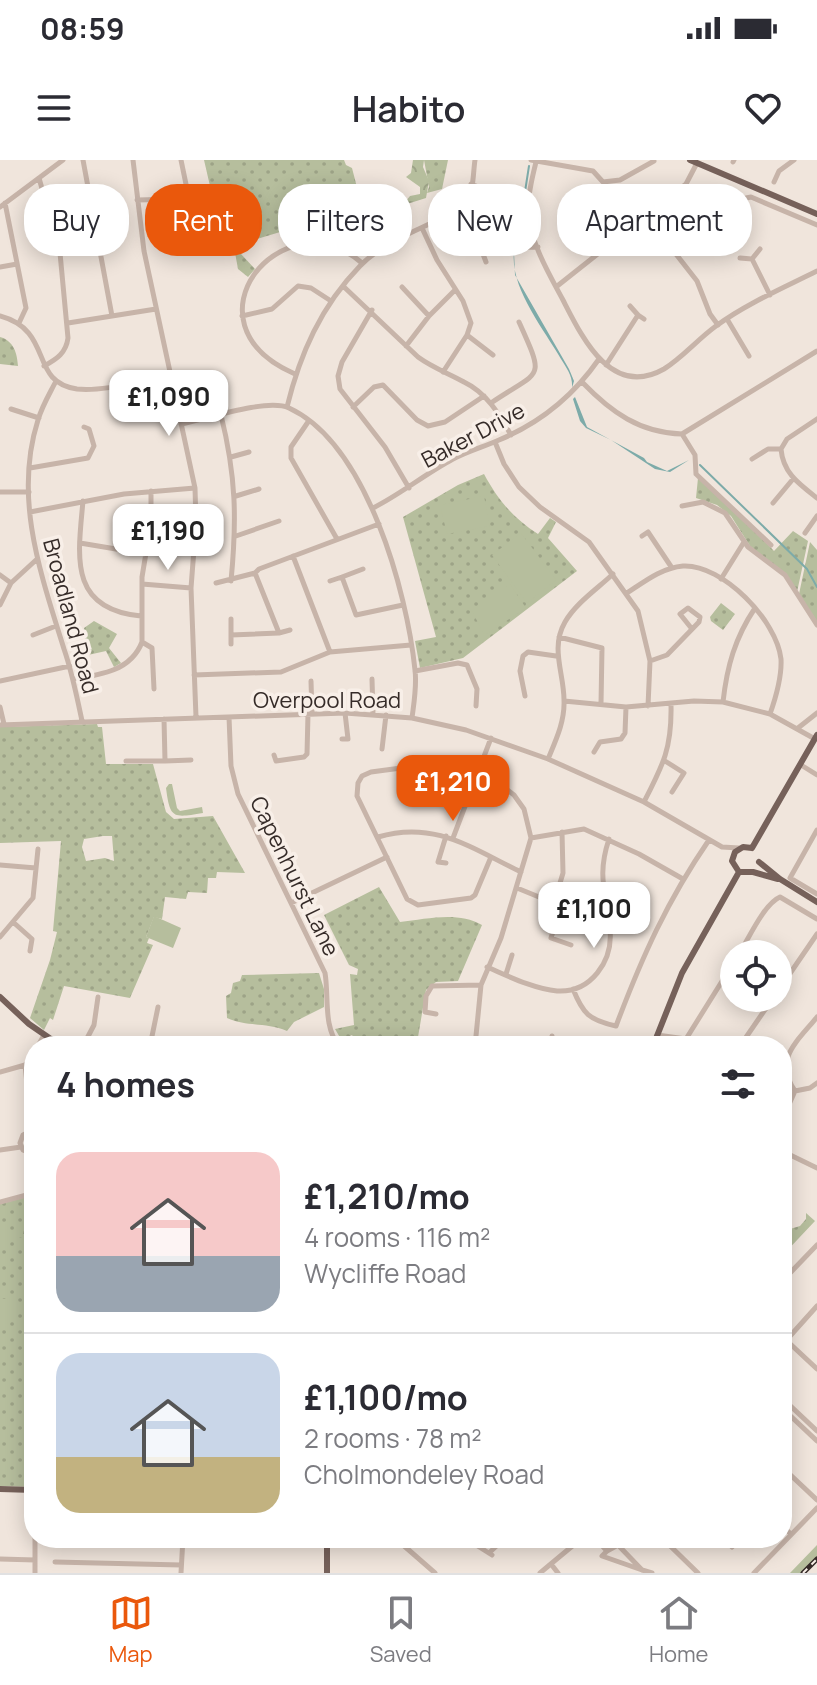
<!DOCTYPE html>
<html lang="en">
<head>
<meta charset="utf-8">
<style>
	:root { --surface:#fff; --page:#f7f7f7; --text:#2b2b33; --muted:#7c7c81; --line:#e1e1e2; --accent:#ea580c }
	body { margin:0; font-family:Manrope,sans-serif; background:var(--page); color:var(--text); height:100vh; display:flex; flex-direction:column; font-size:30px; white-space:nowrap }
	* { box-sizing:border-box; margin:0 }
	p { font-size:26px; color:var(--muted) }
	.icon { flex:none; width:44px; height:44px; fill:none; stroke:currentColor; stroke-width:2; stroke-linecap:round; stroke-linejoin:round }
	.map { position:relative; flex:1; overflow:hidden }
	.side { position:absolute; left:24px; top:876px; width:768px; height:512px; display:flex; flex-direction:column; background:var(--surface); border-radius:32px; box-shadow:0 4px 20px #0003 }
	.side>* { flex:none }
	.hud { position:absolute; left:24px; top:24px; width:770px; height:72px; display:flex; gap:16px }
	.fabs { position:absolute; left:720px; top:780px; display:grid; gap:16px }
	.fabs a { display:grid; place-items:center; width:72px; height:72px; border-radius:50%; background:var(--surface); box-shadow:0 4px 20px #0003; font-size:40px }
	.price { position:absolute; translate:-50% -68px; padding:0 18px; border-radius:16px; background:#fff; color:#222; font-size:26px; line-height:52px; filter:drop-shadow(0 2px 4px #0008) }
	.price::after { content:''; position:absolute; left:50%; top:48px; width:24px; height:18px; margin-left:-12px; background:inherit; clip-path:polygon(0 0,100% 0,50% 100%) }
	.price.on { background:var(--accent); color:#fff }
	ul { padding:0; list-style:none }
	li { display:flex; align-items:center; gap:24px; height:200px; padding:0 32px }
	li+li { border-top:2px solid var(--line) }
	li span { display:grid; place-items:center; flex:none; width:224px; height:160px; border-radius:24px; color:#555 }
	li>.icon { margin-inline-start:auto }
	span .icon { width:96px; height:96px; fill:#fffc; stroke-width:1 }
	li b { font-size:34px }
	h2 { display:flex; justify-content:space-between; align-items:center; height:96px; padding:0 32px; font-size:34px }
	.tag { padding:0 28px; border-radius:32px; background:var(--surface); box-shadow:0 4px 20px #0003; font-size:28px; line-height:72px }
	.tag.on { background:var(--accent); color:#fff }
	.status { display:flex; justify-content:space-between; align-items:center; height:56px; padding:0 40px; background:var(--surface); direction:ltr }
	.status svg { height:22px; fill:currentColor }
	header { display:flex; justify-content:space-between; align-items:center; height:104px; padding:0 32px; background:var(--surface); font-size:36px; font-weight:600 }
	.tabs { display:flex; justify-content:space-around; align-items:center; height:112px; border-top:2px solid var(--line); background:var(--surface); font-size:22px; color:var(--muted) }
	.tabs a { display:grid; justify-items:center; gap:4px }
	.tabs .on { color:var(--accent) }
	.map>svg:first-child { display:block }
	.green { fill:url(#green-dots); fill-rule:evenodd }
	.forest { fill:url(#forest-crowns) }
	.pitch { fill:#b6be9d }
	.water { fill:#7daba9 }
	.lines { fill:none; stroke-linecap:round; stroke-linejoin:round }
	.stream { stroke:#7daba9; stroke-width:2 }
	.minor { stroke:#c7b4a9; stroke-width:5 }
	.major { stroke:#76615a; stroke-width:6 }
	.rail-casing { stroke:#352b28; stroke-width:5 }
	.rail { stroke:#f8efe8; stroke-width:2; stroke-dasharray:6; stroke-linecap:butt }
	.labels { text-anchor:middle; stroke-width:7; stroke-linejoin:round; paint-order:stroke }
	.street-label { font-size:22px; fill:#352b28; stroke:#f8efe8 }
</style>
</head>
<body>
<div class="status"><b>08:59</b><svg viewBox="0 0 49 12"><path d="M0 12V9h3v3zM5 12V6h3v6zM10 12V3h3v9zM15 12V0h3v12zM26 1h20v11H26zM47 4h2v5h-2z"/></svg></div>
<header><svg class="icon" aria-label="menu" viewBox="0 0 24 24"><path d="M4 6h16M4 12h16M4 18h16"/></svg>Habito<svg class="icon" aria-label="heart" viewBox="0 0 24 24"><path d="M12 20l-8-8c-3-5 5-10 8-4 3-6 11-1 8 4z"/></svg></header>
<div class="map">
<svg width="817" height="1413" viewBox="0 0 817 1413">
	<defs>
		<pattern id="green-dots" width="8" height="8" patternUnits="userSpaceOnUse" patternTransform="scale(2)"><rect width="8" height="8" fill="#b6be9d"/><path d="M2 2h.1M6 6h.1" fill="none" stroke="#9da387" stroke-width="1.8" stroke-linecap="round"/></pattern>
		<pattern id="forest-crowns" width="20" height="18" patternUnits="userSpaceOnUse" patternTransform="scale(2)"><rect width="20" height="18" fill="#b6be9d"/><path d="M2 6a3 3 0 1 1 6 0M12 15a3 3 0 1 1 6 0" fill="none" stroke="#9da387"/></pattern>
	</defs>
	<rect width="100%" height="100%" fill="#f0e5dc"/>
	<path class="green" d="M204,0H344L346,5L352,8L369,74L364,77L333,56L257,79L241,94L255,109L248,117L238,109L227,49L216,52Z
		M424,0H448L442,29L427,33L429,27Z
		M0,177C14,181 17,193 18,206L0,204Z
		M484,314C498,340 513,358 538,374L550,358L556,362L548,378L577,411L463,498L420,508L415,481L436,477L403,357L458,325Z
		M698,318L742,357L774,391L793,371L808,381L797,432L789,418L750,386L731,356L717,345L696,338Z
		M810,382L817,390V462L799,434Z
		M721,443L735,454L723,470L711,461L710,457Z
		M94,461L117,474L109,488L121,503L114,507L106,491L88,495L84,468Z
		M97,564L98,567H102L106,604H153L166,652L174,659L213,656L245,713L217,712L216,718H208L207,733L188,732L186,739L165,737L162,759L154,757L146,777L149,778L147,783L153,785L130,838L64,826L53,860L50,858L44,870L30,858L50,800L57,772L53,771L61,681L0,683V567ZM103,676H112L114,701L105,698L86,701L82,687L84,679Z
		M379,727L400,762C427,759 458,751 482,765L458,821L436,822L426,830L418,877L407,882L403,878C381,888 373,885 351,875L345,886L335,869L354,865L350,814L357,815L358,809L349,805L324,755Z
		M319,813L324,829V847L294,862L287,871C266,862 247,867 227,858L226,836L231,833L233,823L240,821L242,815Z
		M34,1035V1327L0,1326V1044Z
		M806,1053L815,1061L782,1096V1064L790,1069L800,1066L806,1059Z"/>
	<path class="forest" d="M413,0H424L423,7L429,21L426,38L407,44L406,41L410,36L420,34V27L406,17L411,13Z
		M169,624H172L177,648L180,651L202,647L203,653C173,658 170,659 166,628Z
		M21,1068H34V1073L0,1084V1075Z
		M817,1385V1397L801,1413H790Z"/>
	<path class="pitch" d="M484,336L490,366L447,374L440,345Z
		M521,373L556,420L527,443L492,395Z
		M510,424L526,448L485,475L471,450Z
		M154,756L181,768L173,788L146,777Z
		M0,1139H18V1162H0Z"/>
	<path class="water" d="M344,26L347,28L352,49L339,53L336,50L332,29Z
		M514,92L515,115L569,209L574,221L572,228C573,216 567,209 561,199C543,168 510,128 514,92Z
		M575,237L587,267L644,298L647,302L667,311L689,300L670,312L655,309L611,280L586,268L580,261L573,239Z"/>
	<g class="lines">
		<path class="stream" d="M517,83L529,6
			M700,305L807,409L817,427"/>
		<path class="minor" d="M83,0L112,156
			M133,0L144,91L195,328L196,363L191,428L196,557
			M531,0L593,11L603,22L620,20L654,1
			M536,2C532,18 528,33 528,50C529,80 549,114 563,140C582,177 611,239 664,209C682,198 698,179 716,166C746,144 783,128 817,111
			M733,2L734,0
			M39,18L60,93L68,178C66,193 57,199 44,206
			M774,22L779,11L794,0
			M471,24L503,37
			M137,40L179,39L187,29L181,0
			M5,43L26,148L19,163
			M0,47L63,0
			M455,51C476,78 503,89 538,87
			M647,57L697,121L710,154L718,165
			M422,68L437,100L463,141L471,163L467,175L443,212
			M697,73L746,38L751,37L817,65
			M486,80L483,94L486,102
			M760,89L752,99L770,135
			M740,98L752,99
			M0,107L17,104
			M343,126L418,197C433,208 448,213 464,222C487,233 499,254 511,275
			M402,127L429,156
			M556,127L686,24L697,3
			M630,146L638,155
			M372,150L342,202L338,216L340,229L385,287L409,328
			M0,156C55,171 28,222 77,229C104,232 144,220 171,216
			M242,156L272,149L298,126L311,128L331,141
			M727,159L749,196
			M68,163L156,149
			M467,175L493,195
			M406,186L429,156L455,130
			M606,205L638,155L644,159
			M295,214C177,163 283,35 362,103
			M56,221C50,233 42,246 38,260C13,338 41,415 64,489C72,512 77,537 82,561
			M583,223C611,252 640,273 682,274L817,191
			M491,243C541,209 546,222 519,162
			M287,247C300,194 321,146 360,106C381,84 413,72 440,59C448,54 460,50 466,42C474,32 473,12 475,0
			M353,247L374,227L383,225L417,260L428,266L445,262L484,236
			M11,249L39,258
			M221,255C236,316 237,359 231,421
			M308,262L291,287V298L337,379
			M181,264C206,259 267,238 289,248C367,284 407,432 415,510C417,526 414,542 412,558
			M682,274L695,295L696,314L771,385
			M495,282L504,304L519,327L540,347L589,382L638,451L650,501L648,546
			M781,289C783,313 799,324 817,338
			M231,297L249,292
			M752,299L768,289H781L787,279L817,259
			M30,308L88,298L94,286L89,269L84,267
			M0,332H29
			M236,336L259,329
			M83,341C78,396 68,449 141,456
			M773,343L793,319
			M682,346L703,342L725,353L748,387L785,415L817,465
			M373,348C401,334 425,314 453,299C468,291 483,287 499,280C540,263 574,235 599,199
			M30,352L124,334L195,328
			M805,373L817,356
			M236,376L279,361
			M642,376L648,372L672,408
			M80,383L146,394
			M293,396L330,492
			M363,409L342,417L356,455L403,445
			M0,415L11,423
			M721,419L744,382
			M330,421L342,417
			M216,423L255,413L259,409L379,364
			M142,424L191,428
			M627,433C644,422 661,408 683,406C723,404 777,461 781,499C782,518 776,537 770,554
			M0,445L11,423L36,400
			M231,459V475
			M279,473L290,470
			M33,475L56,466
			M559,477L602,488L601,544
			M142,482L152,488L154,529
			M231,484V475L279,473L255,413
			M650,501L667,495L699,462L700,457L688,448L680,454L692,469
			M415,511L458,503L467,505L477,529L476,546
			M194,515L281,512L330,492L411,485
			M73,519C100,515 131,511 142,482V417L151,363V331
			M372,519L373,554
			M0,521L70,506
			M311,521L312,554
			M525,536L520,511L523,496L528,492L556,496
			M564,541L626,547L694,541L723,542L770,554L815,579
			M723,542C727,506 735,478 755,448
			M0,547L4,564
			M229,557L231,606L238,634L325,813C329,836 323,867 339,886
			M0,565L345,553L412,558L466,570L548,599L644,642L722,687L739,688
			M798,568L817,553
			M342,579H348L345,553
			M382,589L386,555
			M594,592L600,582L621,579L625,573L626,547
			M274,595L276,601L304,597L307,594L308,554
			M548,599C556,580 565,561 564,540C564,513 550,488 565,462C576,443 597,429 613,414
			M126,601H165L164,559
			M165,601L191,600
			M665,601L684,613L672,632
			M801,605L817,615
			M469,636L447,627L418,610L401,608L371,612L362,616L358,623L357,636L407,739L418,745L471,738L475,735L491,697
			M644,642C663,605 672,588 671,545
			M817,670L790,718L817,734
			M446,676L438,702L446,703
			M378,677C434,660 471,688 521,712
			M453,678L491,578
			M531,678L584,669L639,694L683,719
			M0,705L36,708
			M517,728L561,746L604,741
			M291,743L387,697
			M554,743L563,713L562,672
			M561,746L551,778L571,785
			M13,762L32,779L30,791
			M0,777L33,738L38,689
			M739,794C749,778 764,744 780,737L817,759
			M487,807C508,816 534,829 557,831C591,833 613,801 610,770C607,733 596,718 609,679
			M506,814L512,795
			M573,829C583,854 589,860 616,866C642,797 667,741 709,680
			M778,831L817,774
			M436,854L425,852L426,836L432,826L481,825
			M657,875L686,879L734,802
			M151,879L181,886
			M38,886L44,875
			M83,886L94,865L98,837
			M150,886L158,847
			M475,886L481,825L501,778L531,678L524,649L514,635L501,625L478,615
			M550,886L552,876
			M740,886L773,838
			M25,905L32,970
			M0,912L25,905L34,895
			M795,931C773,899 797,882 817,857
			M782,960L795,931L810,928L817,923
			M33,970L23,975L20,983L23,990L34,995
			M0,990L21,987
			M782,991L817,1008
			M0,1042L34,1033
			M790,1113L817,1085
			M786,1180L817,1209
			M782,1185L817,1146
			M782,1238L817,1271
			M782,1248L817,1281
			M782,1307L817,1340
			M32,1330L34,1360
			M782,1366L791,1374
			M395,1378L435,1413
			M465,1378L492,1395
			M595,1378L607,1391L602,1396L642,1410L618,1385L607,1391
			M662,1378L698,1413
			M723,1378L732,1387L737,1382L732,1378
			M489,1393L505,1378
			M0,1399L35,1400
			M55,1402L181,1405
			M551,1404L558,1413
			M642,1410L652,1413
			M35,1413V1378
			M181,1413L183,1378
			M540,1413L582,1378
			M754,1413L817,1348"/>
		<path class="major" d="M690,0L817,54
			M752,688L817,575
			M759,702L780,719L817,742
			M739,712L732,701L735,692L743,687L752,688
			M739,712H753L778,719
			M0,837L29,864L61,886
			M653,886L682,813L739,712
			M0,1329L34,1330
			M327,1378V1413"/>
		<defs>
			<path id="rail" d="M803,1413L817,1399"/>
		</defs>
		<use href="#rail" class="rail-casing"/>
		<use href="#rail" class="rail"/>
	</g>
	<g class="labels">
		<g class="street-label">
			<text transform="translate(473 275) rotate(-28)" y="8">Baker Drive</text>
			<text transform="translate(71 456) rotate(75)" y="8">Broadland Road</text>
			<text x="327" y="548">Overpool Road</text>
			<text transform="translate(295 716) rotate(64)" y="8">Capenhurst Lane</text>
		</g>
	</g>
</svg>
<div class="fabs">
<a><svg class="icon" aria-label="locate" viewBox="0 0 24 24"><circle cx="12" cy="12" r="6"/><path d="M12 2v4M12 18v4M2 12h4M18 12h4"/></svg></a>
</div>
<b class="price" style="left:169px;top:278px">£1,090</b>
<b class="price" style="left:168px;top:412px">£1,190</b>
<b class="price on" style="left:453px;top:663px">£1,210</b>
<b class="price" style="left:594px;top:790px">£1,100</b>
<div class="hud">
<a class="tag">Buy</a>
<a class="tag on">Rent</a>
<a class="tag">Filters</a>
<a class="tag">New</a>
<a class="tag">Apartment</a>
</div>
<section class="side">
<h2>4 homes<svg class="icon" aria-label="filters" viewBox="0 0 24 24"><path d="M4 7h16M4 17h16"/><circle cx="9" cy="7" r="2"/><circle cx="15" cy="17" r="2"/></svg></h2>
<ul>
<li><span style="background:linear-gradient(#f6c9c9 65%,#9aa5b1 0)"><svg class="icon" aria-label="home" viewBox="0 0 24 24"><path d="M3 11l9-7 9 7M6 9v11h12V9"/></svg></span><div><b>£1,210/mo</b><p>4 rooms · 116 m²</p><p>Wycliffe Road</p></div></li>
<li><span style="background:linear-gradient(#c9d6e8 65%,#c2b280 0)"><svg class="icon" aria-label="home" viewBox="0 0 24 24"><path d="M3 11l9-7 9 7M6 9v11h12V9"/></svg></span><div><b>£1,100/mo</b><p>2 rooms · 78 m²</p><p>Cholmondeley Road</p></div></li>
</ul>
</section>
</div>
<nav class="tabs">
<a class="on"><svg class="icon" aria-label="map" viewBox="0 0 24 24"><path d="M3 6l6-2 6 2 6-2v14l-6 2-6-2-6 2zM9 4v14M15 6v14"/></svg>Map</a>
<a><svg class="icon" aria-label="saved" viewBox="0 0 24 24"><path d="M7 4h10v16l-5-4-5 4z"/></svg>Saved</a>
<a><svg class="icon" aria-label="home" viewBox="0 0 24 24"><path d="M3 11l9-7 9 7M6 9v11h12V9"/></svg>Home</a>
</nav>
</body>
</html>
